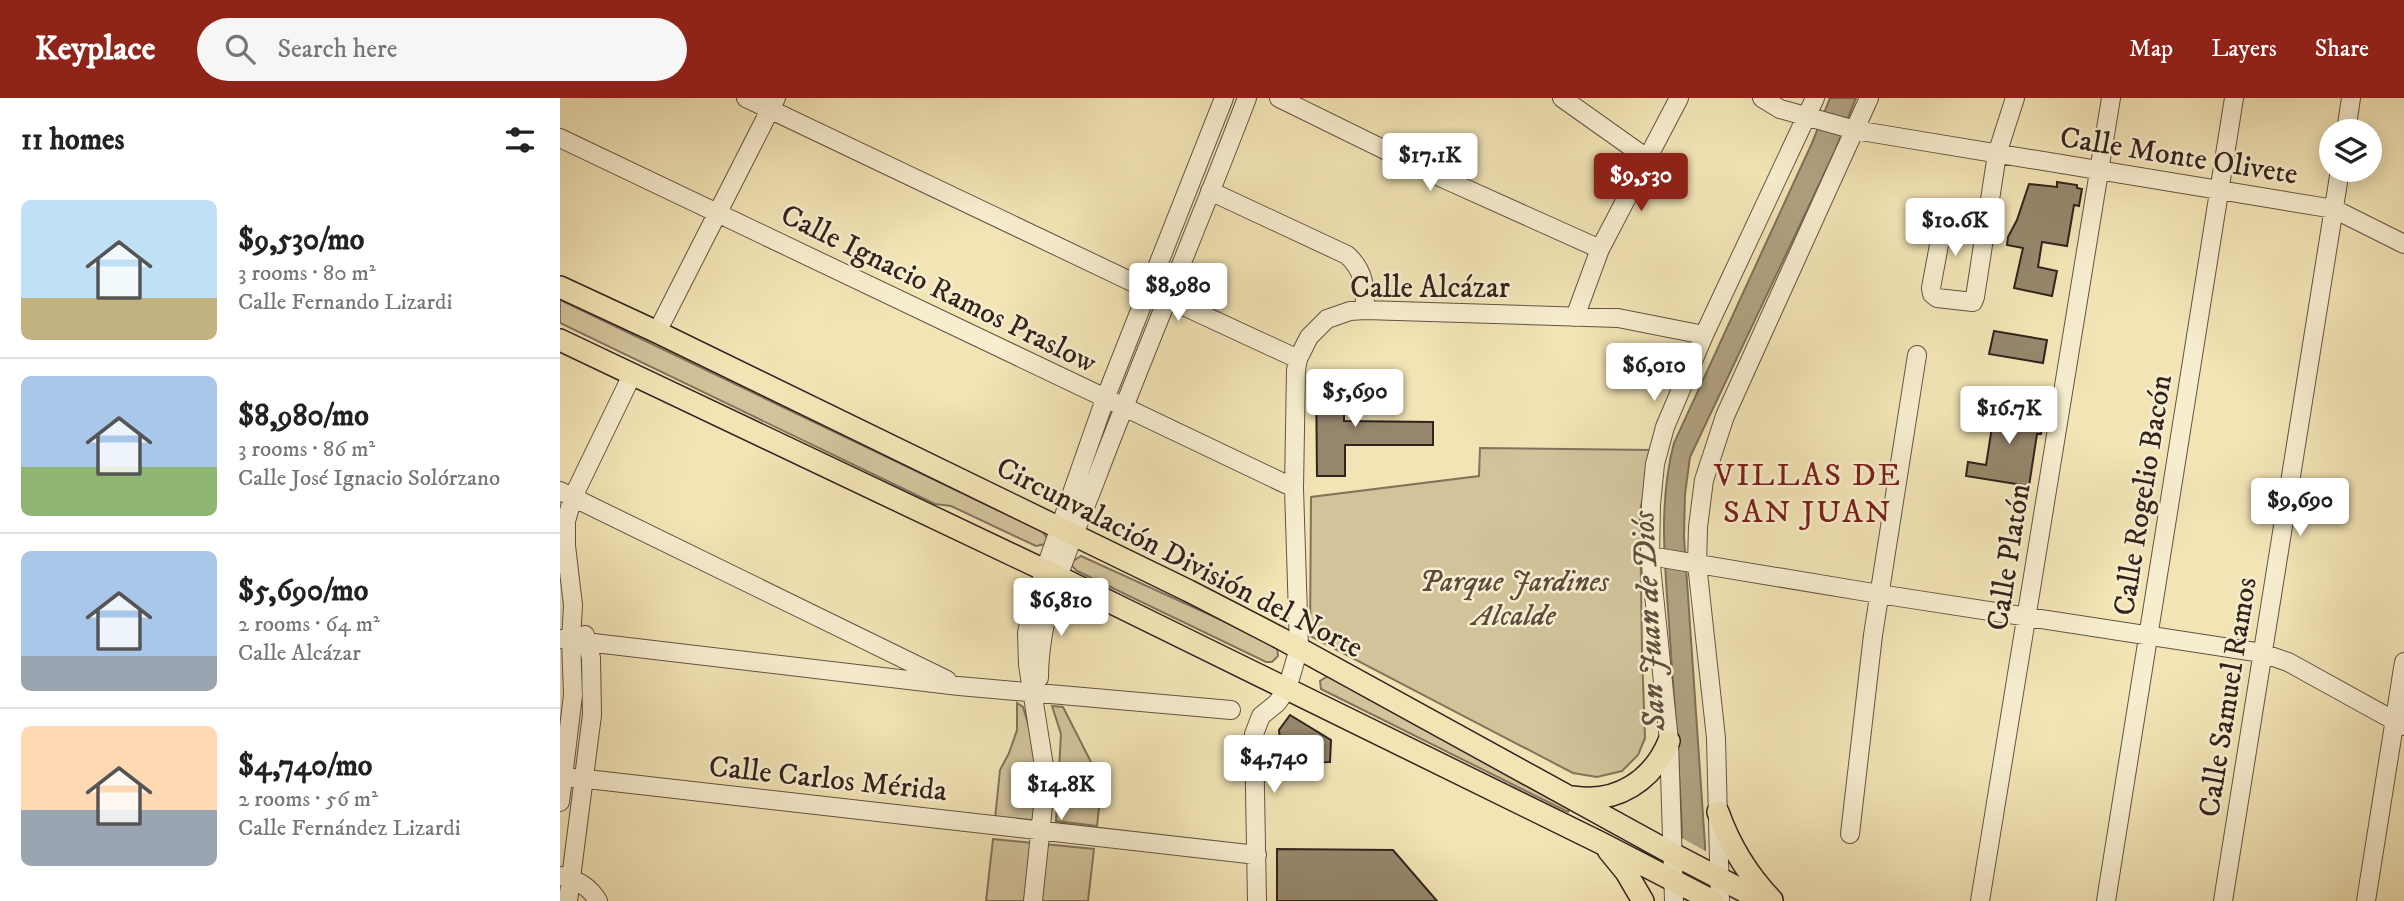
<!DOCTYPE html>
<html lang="en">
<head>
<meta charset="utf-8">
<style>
	:root { --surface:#fff; --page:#f6f6f6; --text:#222; --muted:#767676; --line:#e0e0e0; --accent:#8f2418 }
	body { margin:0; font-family:"IM FELL DW Pica",serif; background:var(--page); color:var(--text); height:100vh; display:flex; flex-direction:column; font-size:26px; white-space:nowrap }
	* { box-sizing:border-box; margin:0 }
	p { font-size:23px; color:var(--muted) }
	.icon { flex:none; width:38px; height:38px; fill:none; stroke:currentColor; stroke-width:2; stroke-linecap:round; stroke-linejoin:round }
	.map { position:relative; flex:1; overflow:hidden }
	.panel { display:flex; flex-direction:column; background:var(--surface); width:560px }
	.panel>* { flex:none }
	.tools { position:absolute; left:1759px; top:21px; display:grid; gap:14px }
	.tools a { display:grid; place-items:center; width:63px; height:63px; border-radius:50%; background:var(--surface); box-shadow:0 4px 18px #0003; font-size:35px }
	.price { position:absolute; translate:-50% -60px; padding:0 16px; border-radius:7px; background:#fff; color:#222; font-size:23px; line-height:46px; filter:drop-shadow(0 2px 4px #0008) }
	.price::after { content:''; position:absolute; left:50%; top:42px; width:21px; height:16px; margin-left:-10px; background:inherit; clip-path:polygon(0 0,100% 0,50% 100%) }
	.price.on { background:var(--accent); color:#fff }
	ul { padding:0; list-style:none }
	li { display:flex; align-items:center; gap:21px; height:175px; padding:0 21px }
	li+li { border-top:2px solid var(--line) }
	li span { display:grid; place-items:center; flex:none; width:196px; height:140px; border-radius:10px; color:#555 }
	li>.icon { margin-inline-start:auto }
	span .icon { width:84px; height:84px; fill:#fffc; stroke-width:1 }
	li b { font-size:30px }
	h2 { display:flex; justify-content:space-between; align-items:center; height:84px; padding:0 21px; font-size:30px }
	header { display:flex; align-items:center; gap:42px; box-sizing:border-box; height:98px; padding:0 35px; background:var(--accent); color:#fff }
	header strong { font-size:33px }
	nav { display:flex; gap:38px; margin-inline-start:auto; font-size:24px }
	.search { width:490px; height:63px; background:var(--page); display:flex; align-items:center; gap:18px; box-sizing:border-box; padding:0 24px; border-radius:38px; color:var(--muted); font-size:26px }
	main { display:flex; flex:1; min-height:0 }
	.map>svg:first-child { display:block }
	.green { fill:#d2c39b; stroke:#82735c; stroke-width:2 }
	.water { fill:#b1a281; stroke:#7f6f59; stroke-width:2 }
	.pier { fill:#f2e4b5 }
	.building { fill:#96876c; stroke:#33231d; stroke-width:2 }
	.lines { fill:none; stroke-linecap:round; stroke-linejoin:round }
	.minor-casing { stroke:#635343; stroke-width:20 }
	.major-casing { stroke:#33231d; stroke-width:24 }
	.minor { stroke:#f7edcf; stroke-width:18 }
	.major { stroke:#f2e4b5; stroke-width:21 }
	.labels { text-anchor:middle; stroke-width:5; stroke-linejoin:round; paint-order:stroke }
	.street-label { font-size:30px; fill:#33231d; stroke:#f7edcf }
	.park-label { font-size:30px; font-style:italic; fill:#5b4b3c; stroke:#f7edcf }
	.neighbourhood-label { font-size:32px; letter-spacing:2px; fill:#7a1f14; stroke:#f7edcf }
	.water-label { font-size:32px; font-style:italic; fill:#5f4f40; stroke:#f7edcf }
</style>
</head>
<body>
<header>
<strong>Keyplace</strong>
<div class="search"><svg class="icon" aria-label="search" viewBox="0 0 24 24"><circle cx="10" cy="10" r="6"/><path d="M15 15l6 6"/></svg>Search here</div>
<nav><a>Map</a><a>Layers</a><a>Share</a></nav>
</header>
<main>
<section class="panel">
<h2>11 homes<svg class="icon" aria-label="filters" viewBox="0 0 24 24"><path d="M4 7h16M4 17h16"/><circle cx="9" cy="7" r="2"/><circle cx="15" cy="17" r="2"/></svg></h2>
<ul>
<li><span style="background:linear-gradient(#bfe0f5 70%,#c2b280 0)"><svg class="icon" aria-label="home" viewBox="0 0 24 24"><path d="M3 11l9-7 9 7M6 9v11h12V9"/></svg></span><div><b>$9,530/mo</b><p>3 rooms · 80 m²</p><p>Calle Fernando Lizardi</p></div></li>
<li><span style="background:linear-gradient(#a9c7e8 65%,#8fb573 0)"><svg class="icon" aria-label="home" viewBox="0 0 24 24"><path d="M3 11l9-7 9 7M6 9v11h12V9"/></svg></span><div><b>$8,980/mo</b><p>3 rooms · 86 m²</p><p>Calle José Ignacio Solórzano</p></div></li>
<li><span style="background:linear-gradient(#a9c7e8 75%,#9aa5b1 0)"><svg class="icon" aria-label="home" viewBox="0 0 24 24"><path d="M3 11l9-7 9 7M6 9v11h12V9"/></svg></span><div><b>$5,690/mo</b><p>2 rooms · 64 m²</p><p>Calle Alcázar</p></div></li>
<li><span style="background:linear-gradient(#ffd9b3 60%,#9aa5b1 0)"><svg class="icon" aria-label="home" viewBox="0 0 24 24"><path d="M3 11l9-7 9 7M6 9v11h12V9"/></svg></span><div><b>$4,740/mo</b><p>2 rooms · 56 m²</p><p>Calle Fernández Lizardi</p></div></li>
</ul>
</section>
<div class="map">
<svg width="1844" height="803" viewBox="0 0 1844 803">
	<rect width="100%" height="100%" fill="#f2e4b5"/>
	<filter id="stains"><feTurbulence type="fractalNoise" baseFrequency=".00286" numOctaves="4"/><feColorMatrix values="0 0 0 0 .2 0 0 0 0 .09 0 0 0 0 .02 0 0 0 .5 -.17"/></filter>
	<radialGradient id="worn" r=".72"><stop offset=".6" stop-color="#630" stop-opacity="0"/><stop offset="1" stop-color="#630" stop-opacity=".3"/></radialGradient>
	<path class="green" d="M0,202L483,434L488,442L486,446L476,448L391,408L375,406L0,225Z
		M920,350L1093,352L1080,413L1082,555L1085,640L1078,657L1062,673L1037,679L1013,675L750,538L751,399L919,378Z
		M521,458L712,545L717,549L718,558L712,564H706L517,473L512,468L513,463Z
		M768,578L1010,710L1008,714L761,591L760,583Z
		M457,605L463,609L480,665L474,726L435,721L440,672L449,655L457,632Z
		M492,608L503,609L531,664L543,673L537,728L496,723L501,636Z
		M433,741L534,751L528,803H426Z"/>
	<path class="water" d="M1270,0H1296L1274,55L1130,359L1125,396L1124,439L1145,747L1144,803H1124C1123,716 1116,629 1110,541C1106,476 1097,409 1114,345L1252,45Z"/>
	<path class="pier" d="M1120,739L1149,755L1147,803H1122Z"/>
	<path class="building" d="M1497,84L1517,87V90L1522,91L1519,108L1514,107L1507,148L1482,144L1478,169L1497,173L1492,198L1454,190L1463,150L1447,147L1448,139L1457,122L1469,86L1497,89Z
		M1434,233L1487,242L1483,265L1429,256Z
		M756,276H784V323L873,324V347H785V378H757Z
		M1426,308L1484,317L1481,336H1477L1469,388L1406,378L1408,364L1426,367L1432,329L1423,327Z
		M730,617L771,642L770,664L722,665L719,632Z
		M717,751L833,752L877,803H717Z"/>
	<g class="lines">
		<defs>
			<path id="minor" d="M186,0L589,192L738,261
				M719,0L882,80L1040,151
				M1002,0L1088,61
				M1202,0L1220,11L1295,32L1774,111L1844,146
				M1786,33L1791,0
				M0,40L734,390
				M650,93L787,157C805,173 805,190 805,212
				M1426,125L1384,120L1371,190L1372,196L1377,200L1413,204L1415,199L1437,56L1455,0
				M1015,219L1040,151L1119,0
				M97,234L216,0
				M0,393L387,582
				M1090,458L1319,496L1702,555L1728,564L1844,628
				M0,541L399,588L671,612
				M479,580C479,508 513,442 538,376C586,250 639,126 687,0
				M0,678L697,757
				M0,704L13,597L11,542L13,507L6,448V423L13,399L72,277
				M1290,736L1313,537L1357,257
				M0,778C16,781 30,789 38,803
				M8,803L32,617L31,560L25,537
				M473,803L485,689L484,668L468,567L467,535L473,506L545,301L664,0
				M697,803L694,636L701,618L717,605L727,591L739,550L734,390L736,272L738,261L749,239L767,221L790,213L805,212L1058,220L1144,237
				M1114,803L1109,643L1090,458L1091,406L1095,366L1105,329L1144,237L1255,0
				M1160,803L1156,640L1137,466L1138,429L1144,382L1165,318L1309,0
				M1420,803L1551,0
				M1546,803L1674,0
				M1663,803L1780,72
				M1806,803L1844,564"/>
			<path id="major" d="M0,189L97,234L629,493L720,540L1113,756L1203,803
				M0,242L499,479L1041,745L1153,803
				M1014,699C1057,706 1093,682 1109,643
				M1158,714C1170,748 1187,776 1212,802
				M1048,752L1066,774L1083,803"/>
		</defs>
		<use href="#minor" class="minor-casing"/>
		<use href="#major" class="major-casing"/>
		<use href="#minor" class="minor"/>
		<use href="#major" class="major"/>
	</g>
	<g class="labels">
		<g class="street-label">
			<text transform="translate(1619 57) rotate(9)" y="10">Calle Monte Olivete</text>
			<text x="870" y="199">Calle Alcázar</text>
			<text transform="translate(379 190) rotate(26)" y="10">Calle Ignacio Ramos Praslow</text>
			<text transform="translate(1582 397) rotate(-81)" y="10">Calle Rogelio Bacón</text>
			<text transform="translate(620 459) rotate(27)" y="10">Circunvalación División del Norte</text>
			<text transform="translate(1448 459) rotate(-81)" y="10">Calle Platón</text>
			<text transform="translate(1667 599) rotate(-81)" y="10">Calle Samuel Ramos</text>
			<text transform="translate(268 680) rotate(6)" y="10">Calle Carlos Mérida</text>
		</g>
		<g class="park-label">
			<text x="954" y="493">Parque Jardines<tspan x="954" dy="34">Alcalde</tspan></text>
		</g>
		<g class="neighbourhood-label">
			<text x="1248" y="387">VILLAS DE<tspan x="1248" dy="37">SAN JUAN</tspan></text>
		</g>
		<g class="water-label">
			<text transform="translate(1088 523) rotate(-93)" y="11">San Juan de Diós</text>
		</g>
	</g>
	<rect width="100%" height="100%" filter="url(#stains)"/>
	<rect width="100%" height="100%" fill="url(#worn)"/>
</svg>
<div class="tools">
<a><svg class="icon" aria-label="layers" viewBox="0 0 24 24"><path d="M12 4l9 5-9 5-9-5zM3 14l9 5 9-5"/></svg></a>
</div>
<b class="price" style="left:870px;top:95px">$17.1K</b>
<b class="price on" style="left:1081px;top:115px">$9,530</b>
<b class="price" style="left:1395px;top:160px">$10.6K</b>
<b class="price" style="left:618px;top:225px">$8,980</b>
<b class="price" style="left:1094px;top:305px">$6,010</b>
<b class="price" style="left:795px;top:331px">$5,690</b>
<b class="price" style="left:1449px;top:348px">$16.7K</b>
<b class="price" style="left:1740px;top:440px">$9,690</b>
<b class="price" style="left:501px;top:540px">$6,810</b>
<b class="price" style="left:714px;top:697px">$4,740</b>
<b class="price" style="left:501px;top:724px">$14.8K</b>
</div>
</main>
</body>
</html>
